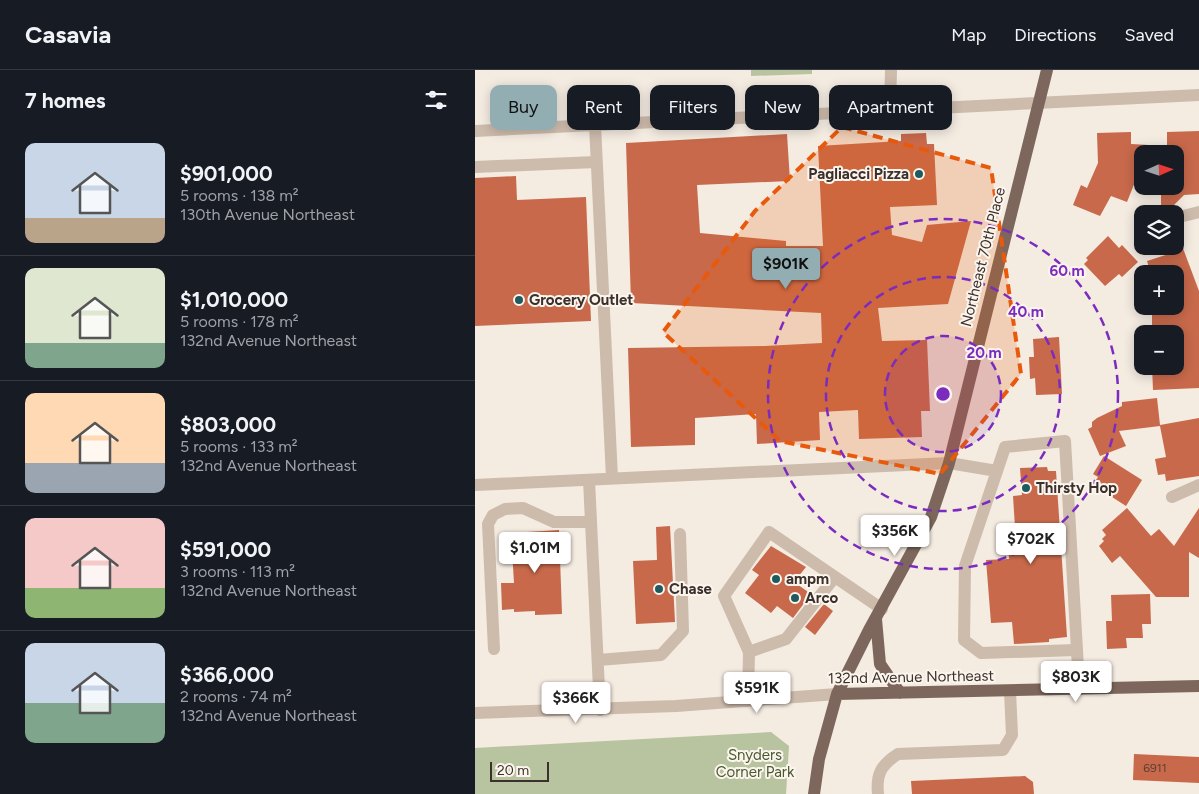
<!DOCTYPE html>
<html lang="en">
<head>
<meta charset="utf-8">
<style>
	:root { --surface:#171b24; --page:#242831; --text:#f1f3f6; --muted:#9ea1a6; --line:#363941; --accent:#92aeb2 }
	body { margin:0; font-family:Figtree,sans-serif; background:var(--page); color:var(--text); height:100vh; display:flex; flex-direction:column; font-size:19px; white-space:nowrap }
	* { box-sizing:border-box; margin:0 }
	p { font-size:16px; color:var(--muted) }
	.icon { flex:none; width:28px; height:28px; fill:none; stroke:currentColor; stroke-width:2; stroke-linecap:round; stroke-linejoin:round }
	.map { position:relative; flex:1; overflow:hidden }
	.side { display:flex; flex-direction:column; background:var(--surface); width:475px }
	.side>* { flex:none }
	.top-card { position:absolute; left:15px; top:15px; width:475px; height:45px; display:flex; gap:10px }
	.needle { width:32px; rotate:87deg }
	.controls { position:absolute; left:659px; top:75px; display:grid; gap:10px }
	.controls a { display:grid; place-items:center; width:50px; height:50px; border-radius:10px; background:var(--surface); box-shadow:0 2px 12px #0003; font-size:25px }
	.scale { position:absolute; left:15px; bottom:12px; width:59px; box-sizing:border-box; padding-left:5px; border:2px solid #3b302b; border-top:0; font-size:14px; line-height:18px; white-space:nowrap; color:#3b302b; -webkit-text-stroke:4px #fbf5ee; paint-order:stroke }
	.price { position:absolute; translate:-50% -42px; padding:0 11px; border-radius:5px; background:#fff; color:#222; font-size:16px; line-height:32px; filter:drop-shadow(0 1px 2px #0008) }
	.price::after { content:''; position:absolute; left:50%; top:30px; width:15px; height:11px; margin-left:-8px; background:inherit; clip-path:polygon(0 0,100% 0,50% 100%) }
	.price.active { background:var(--accent); color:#111 }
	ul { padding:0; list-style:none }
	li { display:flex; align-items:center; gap:15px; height:125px; padding:0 25px }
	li+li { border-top:1px solid var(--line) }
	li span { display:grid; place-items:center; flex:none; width:140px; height:100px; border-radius:10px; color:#555 }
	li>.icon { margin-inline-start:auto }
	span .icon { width:60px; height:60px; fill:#fffc; stroke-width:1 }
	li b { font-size:21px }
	h2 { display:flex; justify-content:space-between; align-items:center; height:60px; padding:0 25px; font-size:21px }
	.chip { padding:0 18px; border-radius:10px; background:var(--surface); box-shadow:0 2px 12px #0003; font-size:18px; line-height:45px }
	.chip.active { background:var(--accent); color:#111 }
	header { display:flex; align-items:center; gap:30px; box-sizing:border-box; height:70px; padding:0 25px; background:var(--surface); border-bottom:1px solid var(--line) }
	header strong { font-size:24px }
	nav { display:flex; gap:28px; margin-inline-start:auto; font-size:18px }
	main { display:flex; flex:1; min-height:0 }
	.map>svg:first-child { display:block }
	.green { fill:#b8c4a0 }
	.building { fill:#c8694b }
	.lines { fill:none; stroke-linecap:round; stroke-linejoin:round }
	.minor { stroke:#cdbbac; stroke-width:12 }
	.major { stroke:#7d675c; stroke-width:12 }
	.marked { fill:#e8590c; fill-opacity:0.2; stroke:#e8590c; stroke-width:4; stroke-dasharray:10 6; stroke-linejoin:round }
	.ring { fill:none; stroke:#7b2cbf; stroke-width:2.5; stroke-dasharray:9 6 }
	.poi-dot { fill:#1f5a5e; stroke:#fbf5ee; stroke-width:2 }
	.labels { text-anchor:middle; stroke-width:4; stroke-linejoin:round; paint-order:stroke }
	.number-label { font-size:12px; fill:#5e3e33 }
	.poi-label { font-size:15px; font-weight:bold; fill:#3b302b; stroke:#fbf5ee; text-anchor:start }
	.street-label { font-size:15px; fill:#3b302b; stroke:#fbf5ee }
	.park-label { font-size:15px; fill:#4a5a2e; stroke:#fbf5ee }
	.centre { fill:#7b2cbf; stroke:#fbf5ee; stroke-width:2.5 }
	.ring-label { font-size:15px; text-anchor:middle; font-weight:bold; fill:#7b2cbf; stroke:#fbf5ee; stroke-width:4; stroke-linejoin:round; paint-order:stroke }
</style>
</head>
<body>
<header>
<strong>Casavia</strong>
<nav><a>Map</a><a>Directions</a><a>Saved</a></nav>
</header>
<main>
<section class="side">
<h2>7 homes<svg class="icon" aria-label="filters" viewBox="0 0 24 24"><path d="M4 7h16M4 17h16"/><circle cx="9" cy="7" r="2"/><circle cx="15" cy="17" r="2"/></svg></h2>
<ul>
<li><span style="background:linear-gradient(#c9d6e8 75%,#b9a48a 0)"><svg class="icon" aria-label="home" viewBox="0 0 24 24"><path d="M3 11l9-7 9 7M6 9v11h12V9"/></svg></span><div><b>$901,000</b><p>5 rooms · 138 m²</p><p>130th Avenue Northeast</p></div></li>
<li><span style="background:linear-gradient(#dfe7d0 75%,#7fa58c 0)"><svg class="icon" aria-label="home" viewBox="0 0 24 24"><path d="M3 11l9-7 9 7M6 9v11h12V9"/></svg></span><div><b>$1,010,000</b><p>5 rooms · 178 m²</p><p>132nd Avenue Northeast</p></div></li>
<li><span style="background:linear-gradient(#ffd9b3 70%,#9aa5b1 0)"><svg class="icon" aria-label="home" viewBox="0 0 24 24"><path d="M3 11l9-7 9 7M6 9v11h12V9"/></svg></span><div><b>$803,000</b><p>5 rooms · 133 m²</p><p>132nd Avenue Northeast</p></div></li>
<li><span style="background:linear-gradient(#f6c9c9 70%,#8fb573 0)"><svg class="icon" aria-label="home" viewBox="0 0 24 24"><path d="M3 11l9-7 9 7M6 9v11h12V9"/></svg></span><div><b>$591,000</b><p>3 rooms · 113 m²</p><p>132nd Avenue Northeast</p></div></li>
<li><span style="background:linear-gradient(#c9d6e8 60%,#7fa58c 0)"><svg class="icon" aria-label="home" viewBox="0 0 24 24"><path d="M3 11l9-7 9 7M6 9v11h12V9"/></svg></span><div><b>$366,000</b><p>2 rooms · 74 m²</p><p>132nd Avenue Northeast</p></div></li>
</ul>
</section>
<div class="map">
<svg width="724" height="724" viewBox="0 0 724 724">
	<rect width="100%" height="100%" fill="#f4ebe1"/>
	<path class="green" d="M276,0H337V4L276,6Z
		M296,662L314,676L311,724H0V678Z"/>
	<path class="building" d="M724,61V124L709,125L690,144H686V116H700V84H692V62Z
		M656,62V74L674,75L670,84H668V92L652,132L636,126L625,146L598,135L606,115L612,118L623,93L622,63Z
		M451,63L452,74H459L462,135L415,137L417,165L447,172L452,155L496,151L473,234L403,238L407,271L452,270L455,341H446L447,367L384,369L383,340L344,342L345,370L282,374L281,344L220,348V375L156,377L153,278L290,276L347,273L346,243L156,233L151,73L312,64L315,111L222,115L225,163L311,171V176H348L343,76L426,71V64Z
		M41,106L42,130L111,127L116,251L0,256V108Z
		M700,165H703L724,221V318L678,320L677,296H700V264H677V245H694L693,236H700V204H676L672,191L700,182Z
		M633,166L644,178L647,175L663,192L647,207L644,204L630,216L609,194L613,190L611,188Z
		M584,267L587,324L561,325L560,308L555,309L554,287H559L558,269Z
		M682,328L685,355L724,348V406L691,411L690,404L683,405L680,389L691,387L685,356L644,361L651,376L625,386L613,359L617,357V352L622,348L647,336V332Z
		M629,386L667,410L651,436L623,418L626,413L621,410L623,407L618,404Z
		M572,397L573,401H581L592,567L574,569V572L539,574L537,552L516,553L511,490L534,489L532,457H540L538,426L547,425L545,398Z
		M652,438L676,466L684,459L699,476L724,438V488L714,482V527H681L645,486L637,493L624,476L629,471L627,469L631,465L627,460Z
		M195,456L200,552L161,554L158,491L182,490L181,457Z
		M84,460L87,544L60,545V541L39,542V539L27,540L26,513H39L36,463Z
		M296,476L331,497L319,512L336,524L318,548L302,536L296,543L270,523L284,505L277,500Z
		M675,524L676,554H667L668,568H651L652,578L632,579L631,551H637L636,525Z
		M349,534L358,541L340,565L330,557Z
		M659,684L724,687V713L658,710Z
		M550,706L558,712L559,724H437L436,711Z"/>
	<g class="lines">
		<path class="minor" d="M415,41L416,0
			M120,55L137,408
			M0,61L724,25
			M0,97L121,92
			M700,148L724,142
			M114,410L125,640
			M0,415L474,393L522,401L530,377L590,371L602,580L506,583L489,570L490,496L522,401
			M697,427L724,415
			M359,508L311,569L274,582L249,526L294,462L407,539
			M19,579L13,454L18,445L30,439L48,438L79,452H116
			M602,580L604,619
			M123,590L186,585L208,561L205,464
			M273,631L274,582
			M0,643L201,636L362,624
			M403,724C401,704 406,695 423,684L528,680L537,665L535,621"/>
		<path class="major" d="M401,549L405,594L425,623
			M362,624L724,616
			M339,724L344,689L362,624L394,560L456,447L474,393L572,0"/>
	</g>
	<path class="marked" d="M367,57L516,98L546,304L465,404L305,371L188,262L280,141Z"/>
	<circle cx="468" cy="324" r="58" fill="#7b2cbf" fill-opacity=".12"/>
	<g class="ring">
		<circle cx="468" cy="324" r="58"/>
		<circle cx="468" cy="324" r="117"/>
		<circle cx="468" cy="324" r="175"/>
	</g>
	<g class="poi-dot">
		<circle cx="444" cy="104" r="5"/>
		<circle cx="44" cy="230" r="5"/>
		<circle cx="551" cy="418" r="5"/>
		<circle cx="301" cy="509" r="5"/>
		<circle cx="184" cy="519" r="5"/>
		<circle cx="320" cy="528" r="5"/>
	</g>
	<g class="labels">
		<g class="number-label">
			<text x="680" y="702">6911</text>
		</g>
		<g class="poi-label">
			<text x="434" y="109" text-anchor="end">Pagliacci Pizza</text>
			<text x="54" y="235">Grocery Outlet</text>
			<text x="561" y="423">Thirsty Hop</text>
			<text x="311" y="514">ampm</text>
			<text x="194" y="524">Chase</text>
			<text x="330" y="533">Arco</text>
		</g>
		<g class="street-label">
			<text transform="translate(508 187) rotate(-76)" y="5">Northeast 70th Place</text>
			<text transform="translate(436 607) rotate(-1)" y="5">132nd Avenue Northeast</text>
		</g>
		<g class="park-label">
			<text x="280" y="690">Snyders<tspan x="280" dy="17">Corner Park</tspan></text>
		</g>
	</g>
	<circle cx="468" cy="324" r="8" class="centre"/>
	<g class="ring-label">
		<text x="592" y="206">60 m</text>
		<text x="551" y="247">40 m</text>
		<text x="509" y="288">20 m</text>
	</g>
</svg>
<div class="controls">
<a><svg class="needle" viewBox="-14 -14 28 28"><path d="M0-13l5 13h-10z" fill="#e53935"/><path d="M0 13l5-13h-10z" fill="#9ea1a6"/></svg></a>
<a><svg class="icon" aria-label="layers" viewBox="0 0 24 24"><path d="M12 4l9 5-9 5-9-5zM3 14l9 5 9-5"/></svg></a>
<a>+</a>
<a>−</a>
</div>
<div class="scale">20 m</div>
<b class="price active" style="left:311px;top:220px">$901K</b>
<b class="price" style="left:420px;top:487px">$356K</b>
<b class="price" style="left:556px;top:495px">$702K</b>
<b class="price" style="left:60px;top:504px">$1.01M</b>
<b class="price" style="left:601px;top:633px">$803K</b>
<b class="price" style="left:282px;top:644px">$591K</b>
<b class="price" style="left:101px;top:654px">$366K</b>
<div class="top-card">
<a class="chip active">Buy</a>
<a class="chip">Rent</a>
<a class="chip">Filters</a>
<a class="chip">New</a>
<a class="chip">Apartment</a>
</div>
</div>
</main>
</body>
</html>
